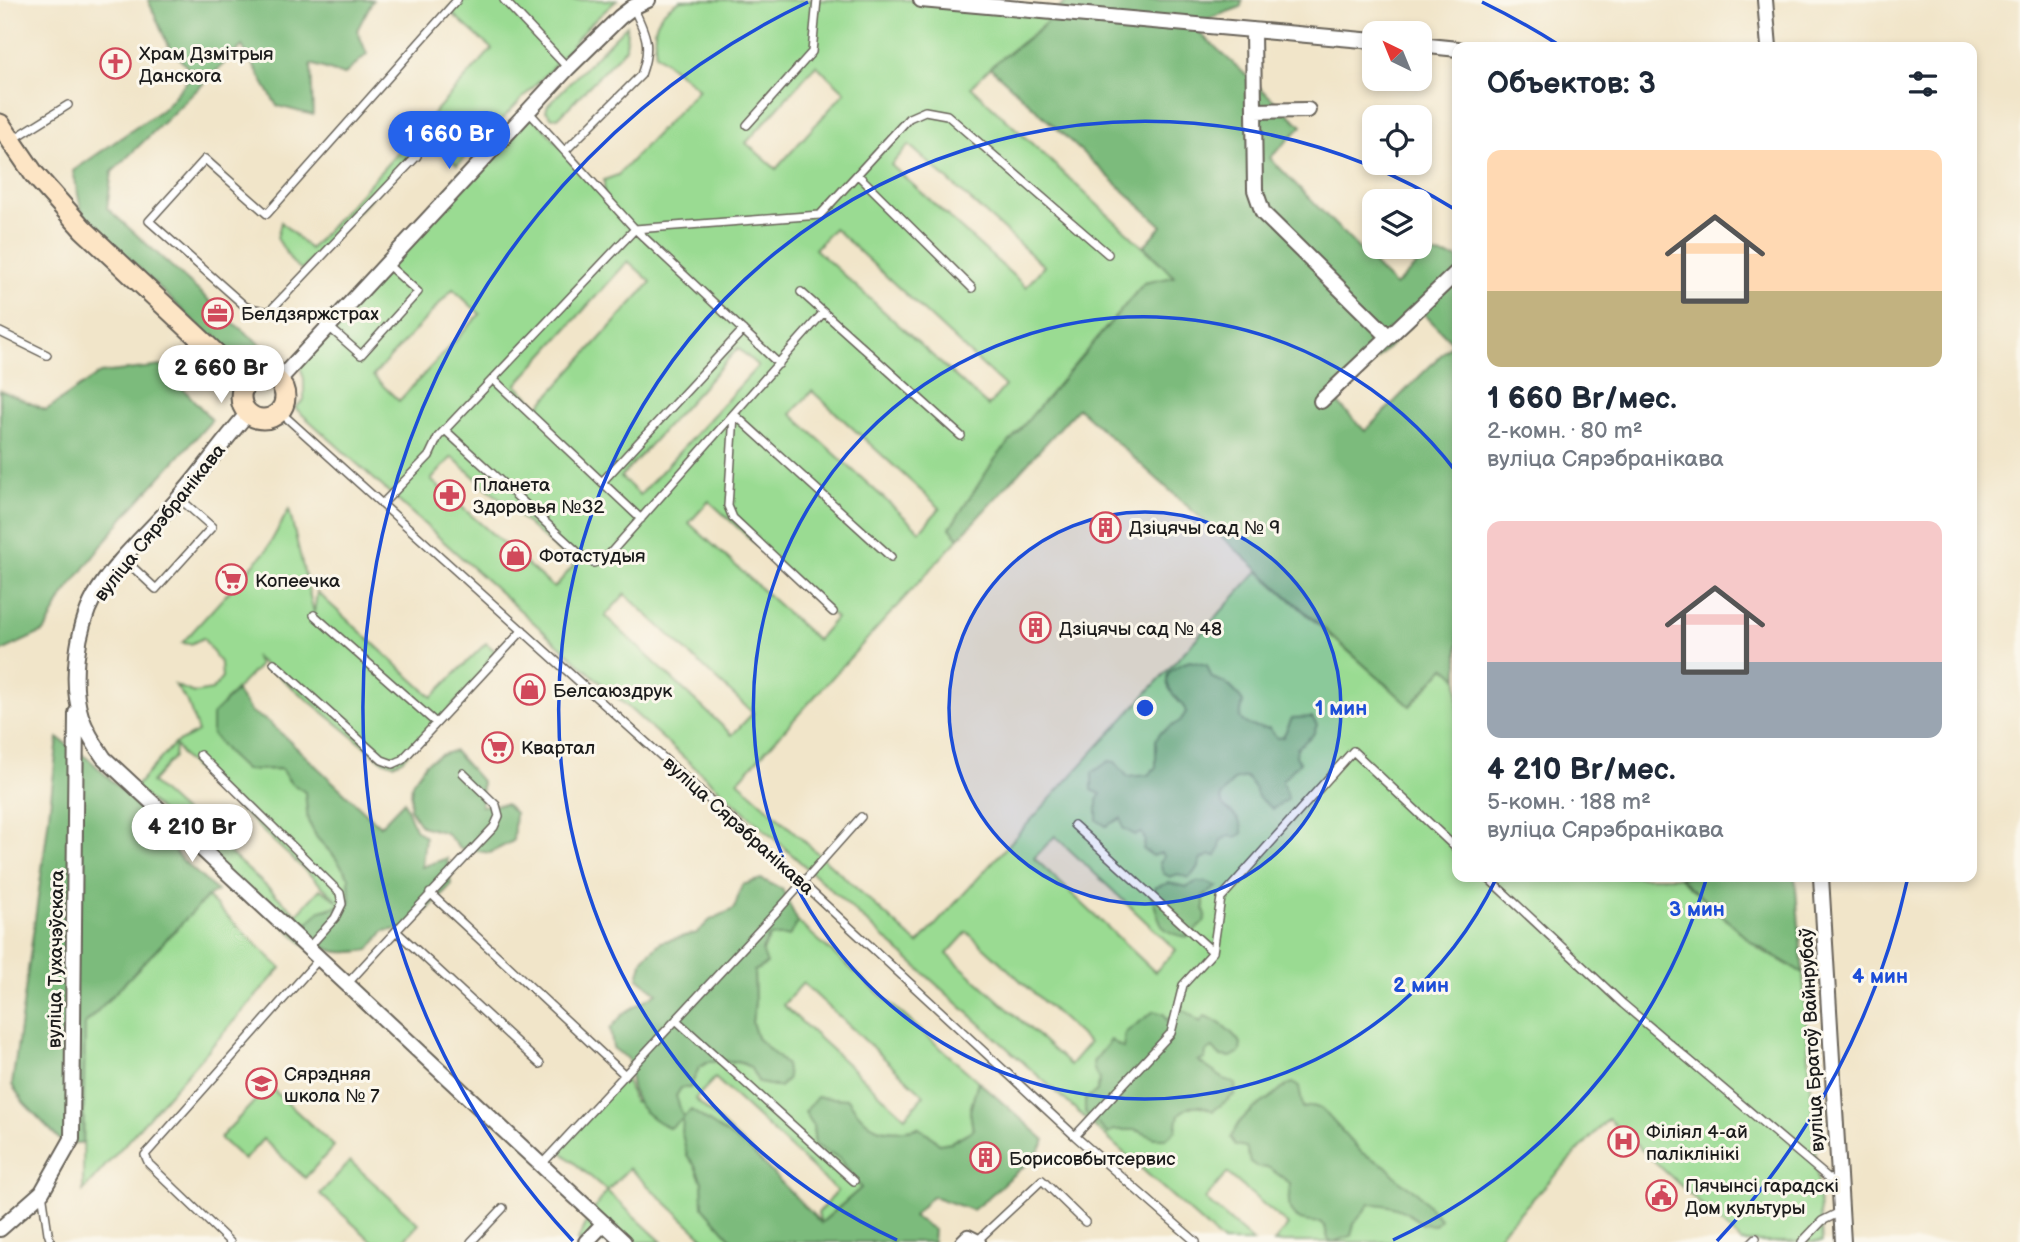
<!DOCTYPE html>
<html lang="ru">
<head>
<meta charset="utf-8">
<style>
	:root { --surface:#fff; --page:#f2f2f3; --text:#1f2937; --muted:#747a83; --accent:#2563eb }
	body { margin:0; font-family:"Balsamiq Sans",sans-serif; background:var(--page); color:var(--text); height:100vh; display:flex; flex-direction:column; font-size:26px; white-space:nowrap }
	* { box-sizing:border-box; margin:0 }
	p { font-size:23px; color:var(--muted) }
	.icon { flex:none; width:38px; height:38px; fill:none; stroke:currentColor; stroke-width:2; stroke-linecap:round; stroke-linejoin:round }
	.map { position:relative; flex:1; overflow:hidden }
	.drawer { position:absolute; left:1452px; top:42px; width:525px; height:840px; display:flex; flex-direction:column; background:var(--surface); border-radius:14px; box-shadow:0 4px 10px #0003 }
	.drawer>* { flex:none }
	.needle { width:46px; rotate:317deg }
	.controls { position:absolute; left:1362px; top:21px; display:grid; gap:14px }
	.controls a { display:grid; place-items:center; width:70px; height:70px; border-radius:14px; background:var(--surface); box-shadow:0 4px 10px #0003; font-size:35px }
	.price { position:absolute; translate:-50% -60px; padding:0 16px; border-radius:24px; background:#fff; color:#222; font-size:23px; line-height:46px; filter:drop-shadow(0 2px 4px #0008) }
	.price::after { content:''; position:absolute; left:50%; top:42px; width:21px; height:16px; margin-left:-10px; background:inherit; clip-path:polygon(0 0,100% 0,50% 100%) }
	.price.current { background:var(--accent); color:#fff }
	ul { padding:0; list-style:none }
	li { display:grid; align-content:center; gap:14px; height:371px; padding:0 35px }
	li span { display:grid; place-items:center; height:217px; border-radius:14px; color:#555 }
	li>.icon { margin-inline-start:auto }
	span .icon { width:126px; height:126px; fill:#fffc; stroke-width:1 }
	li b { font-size:30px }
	h2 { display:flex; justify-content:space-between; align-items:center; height:84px; padding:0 35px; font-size:30px }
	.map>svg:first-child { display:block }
	.green { fill:#9adb92; stroke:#5b7c57; stroke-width:2; fill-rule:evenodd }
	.forest { fill:#7bbb7c; stroke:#4c6c4c; stroke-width:2; fill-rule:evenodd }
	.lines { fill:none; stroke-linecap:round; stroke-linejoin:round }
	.lane-casing { stroke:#676259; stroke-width:10 }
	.street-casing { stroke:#676259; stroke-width:18 }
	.secondary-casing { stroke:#676259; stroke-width:23 }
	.lane { stroke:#fff; stroke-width:7 }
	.street { stroke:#fff; stroke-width:14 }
	.secondary { stroke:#fde5c5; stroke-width:19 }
	.ring { fill:none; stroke:#1d4ed8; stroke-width:3.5 }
	.labels { text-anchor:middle; stroke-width:6; stroke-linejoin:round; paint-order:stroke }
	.poi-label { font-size:19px; fill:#1c1c1c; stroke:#fbf7ec; text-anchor:start }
	.street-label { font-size:19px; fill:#1c1c1c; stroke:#fbf7ec }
	.centre { fill:#1d4ed8; stroke:#fbf7ec; stroke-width:3.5 }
	.ring-label { font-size:21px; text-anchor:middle; font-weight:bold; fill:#1d4ed8; stroke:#fbf7ec; stroke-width:6; stroke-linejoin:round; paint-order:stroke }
</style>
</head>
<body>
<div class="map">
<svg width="2020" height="1242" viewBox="0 0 2020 1242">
	<rect width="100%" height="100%" fill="#fbf7ec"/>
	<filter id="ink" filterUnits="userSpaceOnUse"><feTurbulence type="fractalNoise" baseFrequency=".0143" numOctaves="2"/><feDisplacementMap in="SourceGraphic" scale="14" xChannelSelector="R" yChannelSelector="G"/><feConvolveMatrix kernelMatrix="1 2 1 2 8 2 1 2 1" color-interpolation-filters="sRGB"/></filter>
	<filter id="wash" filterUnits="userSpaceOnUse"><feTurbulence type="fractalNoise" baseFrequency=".00686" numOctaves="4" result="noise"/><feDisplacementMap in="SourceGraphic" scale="28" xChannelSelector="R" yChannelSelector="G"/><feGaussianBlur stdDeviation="1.57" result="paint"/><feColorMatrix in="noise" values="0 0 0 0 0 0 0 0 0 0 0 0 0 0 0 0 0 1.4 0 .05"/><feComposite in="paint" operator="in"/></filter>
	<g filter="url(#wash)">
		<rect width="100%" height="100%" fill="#f1e5c9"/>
		<path class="green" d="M457,0H617L587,27L560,60L457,165L428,138L302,270L292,262L277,238L281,222L310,249L492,49L448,10Z
			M681,0H921L1058,13C1030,38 997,58 971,87L1175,277L1144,283L995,460L950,528L959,538L738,781L918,944L1258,571L1410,706L1445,667L1458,678V877H1679L1759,949L1803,973L1822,1242H1742L1608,1119L1492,1242H1274L1288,1225L1227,1173L1205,1199L1254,1242H1223L295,408L304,400V379L298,360L528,111L604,194V180L618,175L699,89L656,54C652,27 655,13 681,0ZM816,65L845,92L776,169L746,143ZM909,145L1044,266L1026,287L891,165ZM834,228L1005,386L988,406L815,249ZM628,261L651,282L539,406L516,385ZM453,289L480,314L399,401L373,376ZM738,348L758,366L640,495L621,477ZM812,391L940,508L920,531L791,414ZM452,457L574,565L554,588L431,480ZM709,501L836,618L817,640L689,523ZM625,594L753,713L732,735L605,616ZM1055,836L1176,950L1155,972L1034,858ZM967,932L1089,1043L1070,1065L947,954Z
			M627,25L626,48L559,117L552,118L546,111L548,105Z
			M289,509L314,613L317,592L432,697L486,643L500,655L402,760L393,764L382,760L256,658L259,666L225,701L245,770L281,769L289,781L305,792L308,821L317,838L334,856L349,877L350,905C330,903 317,914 304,927L315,940L311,951L135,787L174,744L198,732L188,703L175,685L194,693L212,690L222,678L221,664L203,638L191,644L182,643L266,551ZM175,745L185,759L338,901L320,889L297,914L151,782L174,757Z
			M207,897L281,968L83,1191L84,1024Z
			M798,922L978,1081L970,1111L973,1130L951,1142L938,1145L917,1126L918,1128C881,1136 868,1131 848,1099L806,1112L813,1126L815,1145L840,1158L861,1188L821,1223L818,1213L837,1191L715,1078L695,1099L748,1148L691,1111L687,1155L695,1166L702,1182L704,1207L734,1242H708L629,1168L607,1191L662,1242H577L592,1212L607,1191L557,1148L625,1075L634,1102L676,1096L680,1088H690C692,1082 695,1072 700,1067C711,1056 738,1061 750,1067L757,1038L752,1022L755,1003L754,970L770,936H789ZM803,983L924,1095L905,1117L783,1005Z
			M269,1086L334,1146L305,1178L263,1139L244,1160L220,1138Z
			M350,1161L419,1224L402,1242H373L320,1194Z"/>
		<path class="forest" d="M148,0H373L357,30L367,54L344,75L311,64L313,115L277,106L242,46L112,172L107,208L236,325L263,346L260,356L233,357L188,316L82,213L73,171L164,108L193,74L168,45Z
			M1067,0H1242L1241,7L1191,25L1302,126L1270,158L1395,286L1428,254L1458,258V678L1445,667L1410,706L1078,408L959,538L950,528L995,459L1144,283L1174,277L1144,246L1162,226L990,67L1038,31ZM1423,313L1453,343L1365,431L1335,400Z
			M162,366L212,420L124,517L63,596L45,631L0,652V390L46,410L100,373Z
			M1190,661L1207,665L1212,678C1227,682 1234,689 1243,702L1240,718C1248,728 1257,727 1269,728L1277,738L1283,737L1292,718L1312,717L1317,725L1313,735L1297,748L1296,756L1300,762L1282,781L1288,799L1273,809L1258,797L1255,789L1246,777L1234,780L1221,796L1222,805C1231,813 1244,820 1242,834L1236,837L1228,836L1220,841V849L1216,856L1210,855L1200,860L1199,867L1189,878L1178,874L1170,877L1163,873L1160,862L1164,856L1161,853L1153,856L1143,849L1145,840L1142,833L1135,835L1123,828L1121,818L1106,826L1097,820V800L1101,794L1092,790V773L1109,761L1115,762L1128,777L1148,775L1156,767V740L1160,733L1180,721L1186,712C1184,704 1180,704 1176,698C1159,678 1167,668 1190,661Z
			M236,691L251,712L269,722L380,826L404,801L415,829L425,837L422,867L447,858L451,885L410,928L384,931L369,950C333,955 328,954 304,927L320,911L350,904L349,877L334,856L317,838L308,821L305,792L291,783L281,769L245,770L229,755L212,734V715Z
			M58,738L91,761L133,801L181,859L217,891L207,897L85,1024L83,1143H63L24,1103L12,1085L46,840Z
			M454,751L482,782L481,806L506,804L515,813L513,841L490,853L459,848L446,833L421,826L410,809L412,783L426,763L440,755Z
			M1679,877H1795L1803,973L1753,943Z
			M761,879L782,889L798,922L789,936H769L762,950L767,964L754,971L755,1003L752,1022L757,1038L786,1065L788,1078L780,1087L759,1083L750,1067L738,1061L708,1062L699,1068L690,1088H681L676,1096L683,1117L691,1110L748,1148L821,1223L861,1188L840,1158L815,1145L813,1126L805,1112L817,1097L848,1099C868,1130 882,1135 918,1128L929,1134L939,1144L951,1142L973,1130L970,1111L978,1081L1045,1140C1033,1163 1024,1165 1007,1180C995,1191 986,1201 972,1210L932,1196L913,1216L934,1230L933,1242H734L703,1207L702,1182L695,1166L687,1155L682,1134L683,1119L669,1128C632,1108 633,1098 628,1059L613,1048L610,1029L624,1013L657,993L638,978L643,959L661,942L697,933L710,920L734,909L742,885Z
			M1196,882H1206L1217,887L1204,896V910L1206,916L1204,922L1188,937C1156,933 1161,920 1151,895L1156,887L1169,883L1187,887Z
			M1184,1010L1200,1022L1205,1016C1220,1021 1231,1031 1241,1043L1240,1052L1231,1057L1220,1056L1213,1048L1206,1052L1205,1059L1198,1061L1224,1079L1236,1084L1234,1095L1213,1111C1199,1103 1191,1104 1179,1114L1176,1130L1167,1138H1155L1136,1130H1114L1108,1134L1085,1112V1099L1097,1091L1100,1079L1094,1070L1093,1062L1111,1040L1123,1048L1125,1033L1154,1011L1164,1014L1167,1020Z
			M1292,1083L1299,1087L1303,1108L1313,1106L1322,1109L1362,1153L1386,1166L1400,1181L1417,1192L1440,1219L1435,1225L1422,1224C1407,1210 1391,1204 1370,1204L1354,1224L1351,1236L1333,1242L1328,1239L1325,1227L1320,1222C1305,1223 1289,1220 1289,1202C1288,1195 1290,1190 1290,1183L1269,1168L1258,1167L1250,1162L1246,1147L1235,1145L1231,1138C1240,1115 1255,1108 1274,1095C1280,1090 1284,1085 1292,1083Z"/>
	</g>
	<g filter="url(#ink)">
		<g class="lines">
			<defs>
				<path id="lane" d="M504,0L568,68
					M528,111L635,229L820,215L909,118L925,111L947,115L1108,254
					M747,125L812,52L817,0
					M12,140L68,105
					M565,151L641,75C652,45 646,34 633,7
					M417,156L269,312L246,307L149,221L205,159L267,214L457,0
					M858,175L972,288
					M801,292L961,436
					M329,327L361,355L418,292L388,265
					M0,332L47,355
					M493,379L641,519
					M279,411L802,883L1075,1136L1196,1242
					M734,414L891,557
					M734,415L728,506L733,518L833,612
					M445,430L584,558L594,563L606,558L823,313
					M602,482L743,330
					M382,504L429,456L438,437L635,229L779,364
					M124,559L156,589L212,527L179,498
					M314,615L436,723
					M274,663L382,760L393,764L402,760L523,630
					M200,755L340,893L342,904L335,918L308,948
					M1074,825L1213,952L1183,985L1171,1033L1075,1136
					M1487,877L1623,1004L1839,1187
					M430,893L625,1075
					M396,931L494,827L499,816L496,805L463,773
					M1213,952L1221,898L1353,751L1458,850
					M347,984L396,931L540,1064
					M676,1020L854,1181
					M541,1165L781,907L861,817
					M42,1192L48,1233L51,1242
					M977,1241L1042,1180L1085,1222
					M230,1242L149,1164L145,1155L319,959
					M471,1242L503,1208
					M1752,1242L1756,1238
					M1802,1242L1822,1221L1840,1212"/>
				<path id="street" d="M921,0L1374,41
					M1765,0L1769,47
					M1253,30L1254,111L1308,110
					M1419,45L1458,49
					M1254,111L1255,190L1263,213L1389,337
					M278,381L568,68L620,17L633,7L648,0
					M1321,401L1458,271
					M248,413C223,441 202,472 177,500C150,531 115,561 94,597C77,628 70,682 81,716C86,731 95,745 104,758L624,1242
					M1821,877L1843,1242
					M0,1229L42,1192L72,1139L76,713
					M586,1242L604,1223
					M963,1242L968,1237L978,1242"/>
				<path id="secondary" d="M0,124L34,174L83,229L246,382
					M241 397a22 22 0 1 1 44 0a22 22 0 1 1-44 0Z"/>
			</defs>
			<use href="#lane" class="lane-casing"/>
			<use href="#street" class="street-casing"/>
			<use href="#secondary" class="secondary-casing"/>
			<use href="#lane" class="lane"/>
			<use href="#street" class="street"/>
			<use href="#secondary" class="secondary"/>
		</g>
	</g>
	<circle cx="1145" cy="708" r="196" fill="#1d4ed8" fill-opacity=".12"/>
	<g class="ring">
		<circle cx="1145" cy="708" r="196"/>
		<path d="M1496 879A391 391 0 1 1 1457 473"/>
		<path d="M1706 880A587 587 0 0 1 1393 1240M897 1240A587 587 0 1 1 1456 210"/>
		<path d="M1908 877A782 782 0 0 1 1717 1241M573 1241A782 782 0 0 1 808 2M1482 2A782 782 0 0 1 1559 45"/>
	</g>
	<defs>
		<symbol id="church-ring" viewBox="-11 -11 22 22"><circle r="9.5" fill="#fbf7ec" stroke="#d1495b" stroke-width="1.5"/><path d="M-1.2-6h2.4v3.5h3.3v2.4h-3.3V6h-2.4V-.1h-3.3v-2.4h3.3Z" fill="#d1495b"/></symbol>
		<symbol id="office-ring" viewBox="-11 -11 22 22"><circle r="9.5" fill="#fbf7ec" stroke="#d1495b" stroke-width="1.5"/><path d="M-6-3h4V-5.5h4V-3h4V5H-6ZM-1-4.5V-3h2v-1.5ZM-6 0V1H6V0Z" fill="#d1495b"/></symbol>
		<symbol id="pharmacy-ring" viewBox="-11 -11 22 22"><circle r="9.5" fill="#fbf7ec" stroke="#d1495b" stroke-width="1.5"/><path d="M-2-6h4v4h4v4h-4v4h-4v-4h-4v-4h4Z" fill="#d1495b"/></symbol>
		<symbol id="building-ring" viewBox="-11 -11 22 22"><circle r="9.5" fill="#fbf7ec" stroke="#d1495b" stroke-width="1.5"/><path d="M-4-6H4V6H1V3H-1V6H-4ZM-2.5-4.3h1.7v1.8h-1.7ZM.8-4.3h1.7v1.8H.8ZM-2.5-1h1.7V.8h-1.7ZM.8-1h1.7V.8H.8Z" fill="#d1495b"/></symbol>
		<symbol id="shop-ring" viewBox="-11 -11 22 22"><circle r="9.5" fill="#fbf7ec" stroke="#d1495b" stroke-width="1.5"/><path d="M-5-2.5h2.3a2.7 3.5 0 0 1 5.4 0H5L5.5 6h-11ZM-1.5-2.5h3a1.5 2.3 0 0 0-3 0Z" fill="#d1495b"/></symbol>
		<symbol id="supermarket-ring" viewBox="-11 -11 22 22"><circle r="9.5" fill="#fbf7ec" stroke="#d1495b" stroke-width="1.5"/><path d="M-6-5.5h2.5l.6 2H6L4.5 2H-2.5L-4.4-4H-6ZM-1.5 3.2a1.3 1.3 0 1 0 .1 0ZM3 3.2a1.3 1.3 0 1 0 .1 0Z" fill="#d1495b"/></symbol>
		<symbol id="school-ring" viewBox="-11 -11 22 22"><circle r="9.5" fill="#fbf7ec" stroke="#d1495b" stroke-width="1.5"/><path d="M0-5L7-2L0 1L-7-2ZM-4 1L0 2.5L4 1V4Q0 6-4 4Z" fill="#d1495b"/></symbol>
		<symbol id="hospital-ring" viewBox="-11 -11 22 22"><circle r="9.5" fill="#fbf7ec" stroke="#d1495b" stroke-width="1.5"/><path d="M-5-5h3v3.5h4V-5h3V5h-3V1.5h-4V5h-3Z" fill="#d1495b"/></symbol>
		<symbol id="civic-ring" viewBox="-11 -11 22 22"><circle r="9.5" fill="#fbf7ec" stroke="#d1495b" stroke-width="1.5"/><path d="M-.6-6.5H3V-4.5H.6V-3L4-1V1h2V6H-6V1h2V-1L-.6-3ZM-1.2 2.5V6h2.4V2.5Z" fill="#d1495b"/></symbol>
	</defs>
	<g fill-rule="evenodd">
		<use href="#church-ring" x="98" y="46" width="35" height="35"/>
		<use href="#office-ring" x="200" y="296" width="35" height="35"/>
		<use href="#pharmacy-ring" x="432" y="478" width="35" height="35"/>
		<use href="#building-ring" x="1088" y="510" width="35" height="35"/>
		<use href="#shop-ring" x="498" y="538" width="35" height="35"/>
		<use href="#supermarket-ring" x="214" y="562" width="35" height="35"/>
		<use href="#building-ring" x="1018" y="610" width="35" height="35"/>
		<use href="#shop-ring" x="512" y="672" width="35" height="35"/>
		<use href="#supermarket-ring" x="480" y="730" width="35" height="35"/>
		<use href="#school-ring" x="244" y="1066" width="35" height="35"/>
		<use href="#hospital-ring" x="1606" y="1124" width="35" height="35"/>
		<use href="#building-ring" x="968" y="1140" width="35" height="35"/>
		<use href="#civic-ring" x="1644" y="1178" width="35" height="35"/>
	</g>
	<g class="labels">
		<g class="poi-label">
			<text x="139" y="60">Храм Дзмітрыя<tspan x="139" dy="22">Данскога</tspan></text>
			<text x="241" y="320">Белдзяржстрах</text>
			<text x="473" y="491">Планета<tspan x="473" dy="22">Здоровья №32</tspan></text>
			<text x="1129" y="534">Дзіцячы сад № 9</text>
			<text x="539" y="562">Фотастудыя</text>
			<text x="255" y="587">Копеечка</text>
			<text x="1059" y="635">Дзіцячы сад № 48</text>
			<text x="553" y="697">Белсаюздрук</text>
			<text x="521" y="754">Квартал</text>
			<text x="284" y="1080">Сярэдняя<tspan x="284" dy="22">школа № 7</tspan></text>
			<text x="1646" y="1138">Філіял 4-ай<tspan x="1646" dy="22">паліклінікі</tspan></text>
			<text x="1009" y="1165">Борисовбытсервис</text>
			<text x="1685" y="1192">Пячынсі гарадскі<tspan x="1685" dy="22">Дом культуры</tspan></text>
		</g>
		<g class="street-label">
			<text transform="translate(159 522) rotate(-51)" y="7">вуліца Сярэбранікава</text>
			<text transform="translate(739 825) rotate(42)" y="7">вуліца Сярэбранікава</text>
			<text transform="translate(55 959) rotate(-89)" y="7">вуліца Тухачэўскага</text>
			<text transform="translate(1811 1040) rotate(-93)" y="7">вуліца Братоў Вайнрубаў</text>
		</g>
	</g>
	<circle cx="1145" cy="708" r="10" class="centre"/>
	<g class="ring-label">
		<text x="1341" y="715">1 мин</text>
		<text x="1697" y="916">3 мин</text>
		<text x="1880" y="983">4 мин</text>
		<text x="1421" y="992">2 мин</text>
	</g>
</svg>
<div class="controls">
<a><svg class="needle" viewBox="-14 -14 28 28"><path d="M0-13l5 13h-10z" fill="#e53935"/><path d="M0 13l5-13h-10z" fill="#747a83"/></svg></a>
<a><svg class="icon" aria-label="locate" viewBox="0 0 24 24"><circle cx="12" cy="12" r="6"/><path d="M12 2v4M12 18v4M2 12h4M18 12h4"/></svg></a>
<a><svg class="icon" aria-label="layers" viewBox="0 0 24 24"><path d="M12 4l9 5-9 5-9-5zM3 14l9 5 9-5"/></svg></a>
</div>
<b class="price current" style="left:449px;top:171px">1 660 Br</b>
<b class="price" style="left:221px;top:405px">2 660 Br</b>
<b class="price" style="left:192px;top:864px">4 210 Br</b>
<section class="drawer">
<h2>Объектов: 3<svg class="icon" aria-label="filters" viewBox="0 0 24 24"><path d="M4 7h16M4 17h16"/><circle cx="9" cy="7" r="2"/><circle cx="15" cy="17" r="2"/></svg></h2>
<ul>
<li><span style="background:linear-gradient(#ffd9b3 65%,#c2b280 0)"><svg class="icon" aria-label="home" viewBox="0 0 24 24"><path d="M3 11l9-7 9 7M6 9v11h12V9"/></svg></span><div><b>1 660 Br/мес.</b><p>2-комн. · 80 m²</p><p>вуліца Сярэбранікава</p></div></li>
<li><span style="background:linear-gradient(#f6c9c9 65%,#9aa5b1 0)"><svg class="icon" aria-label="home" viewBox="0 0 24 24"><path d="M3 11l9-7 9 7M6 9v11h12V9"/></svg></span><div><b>4 210 Br/мес.</b><p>5-комн. · 188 m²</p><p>вуліца Сярэбранікава</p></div></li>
</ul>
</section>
</div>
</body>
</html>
